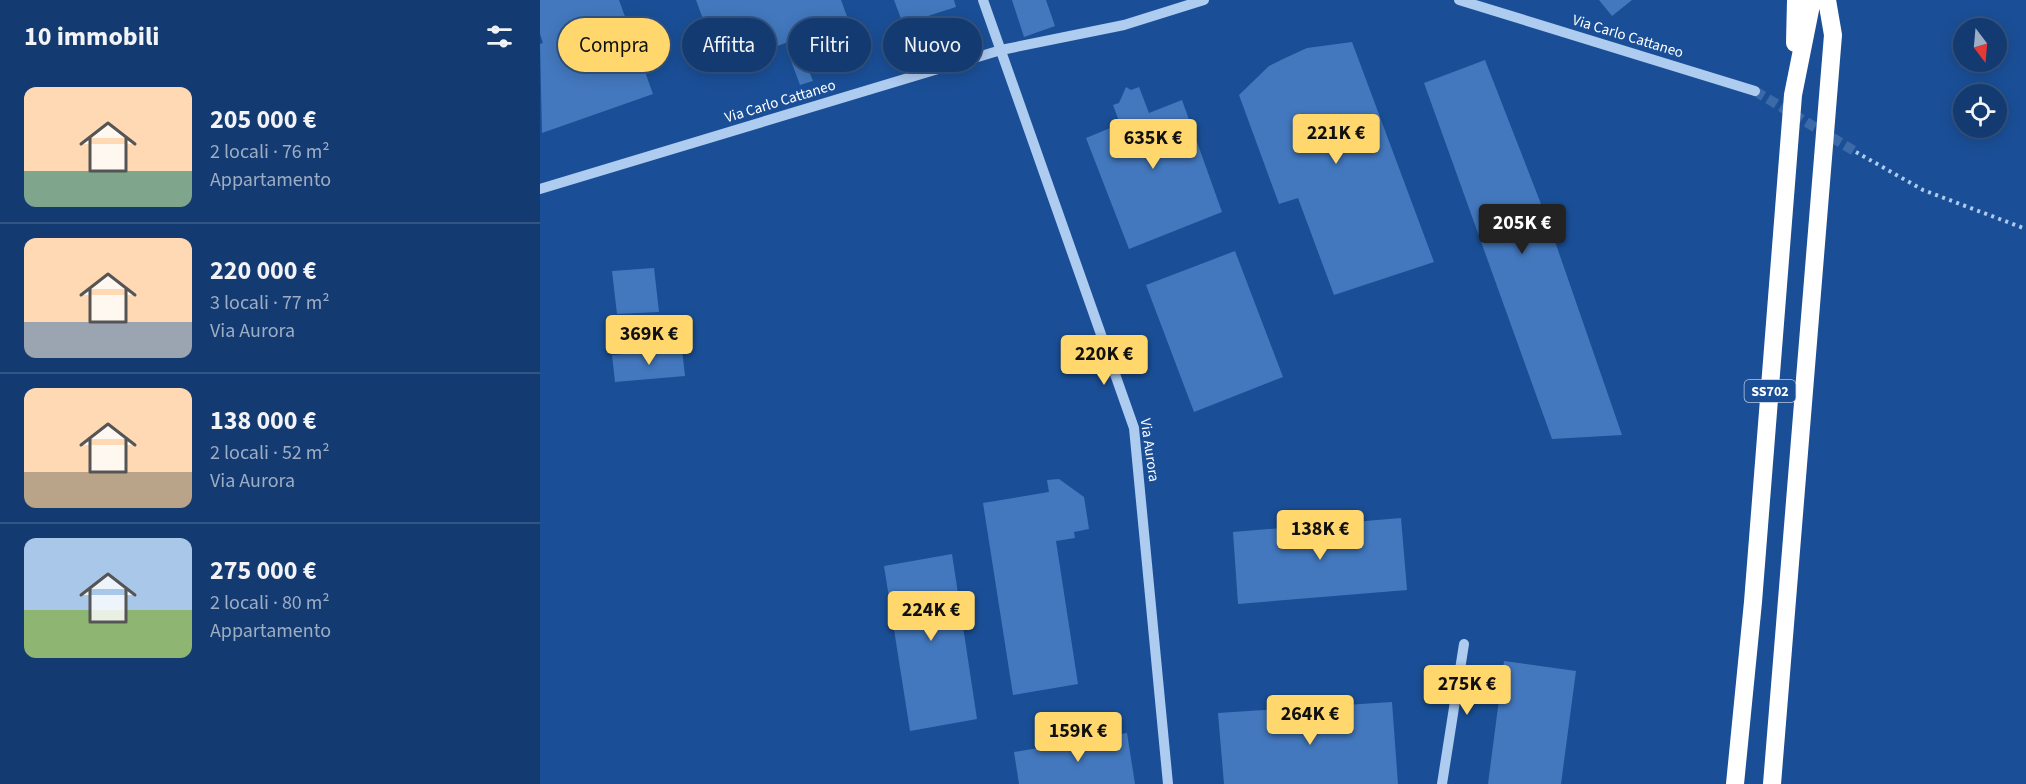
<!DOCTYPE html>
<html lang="it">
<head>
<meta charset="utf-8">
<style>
	:root { --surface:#143b71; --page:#214679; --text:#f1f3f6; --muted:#9dadc3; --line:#335584; --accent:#ffd76d }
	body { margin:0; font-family:"Source Sans 3",sans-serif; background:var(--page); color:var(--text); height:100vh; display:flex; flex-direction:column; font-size:22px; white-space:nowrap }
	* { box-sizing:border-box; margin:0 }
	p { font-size:20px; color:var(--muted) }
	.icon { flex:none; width:33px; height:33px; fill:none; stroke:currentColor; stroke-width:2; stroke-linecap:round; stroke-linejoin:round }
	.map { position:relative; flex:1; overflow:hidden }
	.details { display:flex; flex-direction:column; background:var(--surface); width:540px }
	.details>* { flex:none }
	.top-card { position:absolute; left:18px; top:18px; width:570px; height:54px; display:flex; gap:12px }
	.needle { width:39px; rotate:164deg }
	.buttons { position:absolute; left:1413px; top:18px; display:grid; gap:12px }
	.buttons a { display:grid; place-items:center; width:54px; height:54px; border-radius:50%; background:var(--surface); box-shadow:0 3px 15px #0003,0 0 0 2px var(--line); font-size:30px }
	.price { position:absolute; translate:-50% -51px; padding:0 14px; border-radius:6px; background:var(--accent); color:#111; font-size:20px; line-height:39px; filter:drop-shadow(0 2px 3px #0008) }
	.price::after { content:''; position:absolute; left:50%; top:36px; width:18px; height:14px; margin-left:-9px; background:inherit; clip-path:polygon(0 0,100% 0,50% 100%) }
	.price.selected { background:#222; color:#fff }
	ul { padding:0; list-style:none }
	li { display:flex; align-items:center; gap:18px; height:150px; padding:0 24px }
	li+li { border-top:2px solid var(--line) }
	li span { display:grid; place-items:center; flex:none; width:168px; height:120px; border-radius:12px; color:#555 }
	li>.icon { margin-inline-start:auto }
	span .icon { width:72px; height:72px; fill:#fffc; stroke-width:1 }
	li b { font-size:26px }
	h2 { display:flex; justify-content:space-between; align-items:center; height:72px; padding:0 24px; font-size:26px }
	.pill { padding:0 21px; border-radius:27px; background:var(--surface); box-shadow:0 3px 15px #0003,0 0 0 2px var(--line); font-size:21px; line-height:54px }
	.pill.selected { background:var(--accent); color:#111 }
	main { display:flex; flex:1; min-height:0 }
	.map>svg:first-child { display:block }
	.building { fill:#4378be }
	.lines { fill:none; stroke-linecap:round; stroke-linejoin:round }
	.minor-tunnel { stroke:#3c69a7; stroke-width:10; stroke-dasharray:10 5; stroke-linecap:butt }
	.path { stroke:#aecbf0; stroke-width:4; stroke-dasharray:3 4.5; stroke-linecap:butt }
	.minor { stroke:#aecbf0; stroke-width:10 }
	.highway { stroke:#fff; stroke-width:18 }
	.labels { text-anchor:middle; stroke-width:4.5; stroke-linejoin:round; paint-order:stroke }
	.shield { fill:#1a4f97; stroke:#bacae0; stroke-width:1.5 }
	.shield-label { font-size:14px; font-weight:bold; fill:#fff }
	.street-label { font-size:15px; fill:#fff; stroke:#1a4f97 }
</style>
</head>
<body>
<main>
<section class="details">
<h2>10 immobili<svg class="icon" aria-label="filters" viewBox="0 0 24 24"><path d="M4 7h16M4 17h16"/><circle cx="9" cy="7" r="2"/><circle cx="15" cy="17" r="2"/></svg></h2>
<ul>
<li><span style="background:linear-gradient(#ffd9b3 70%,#7fa58c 0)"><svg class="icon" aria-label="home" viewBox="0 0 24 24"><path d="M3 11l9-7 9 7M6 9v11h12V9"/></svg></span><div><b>205 000 €</b><p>2 locali · 76 m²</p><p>Appartamento</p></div></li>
<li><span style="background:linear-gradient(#ffd9b3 70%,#9aa5b1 0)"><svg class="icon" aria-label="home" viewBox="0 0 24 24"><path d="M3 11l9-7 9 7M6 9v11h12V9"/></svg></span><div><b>220 000 €</b><p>3 locali · 77 m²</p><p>Via Aurora</p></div></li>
<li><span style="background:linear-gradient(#ffd9b3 70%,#b9a48a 0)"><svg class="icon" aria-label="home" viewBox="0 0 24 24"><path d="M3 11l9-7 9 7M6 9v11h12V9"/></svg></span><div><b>138 000 €</b><p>2 locali · 52 m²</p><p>Via Aurora</p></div></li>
<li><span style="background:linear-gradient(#a9c7e8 60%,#8fb573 0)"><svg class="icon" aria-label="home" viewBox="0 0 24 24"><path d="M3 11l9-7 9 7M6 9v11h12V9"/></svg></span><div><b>275 000 €</b><p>2 locali · 80 m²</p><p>Appartamento</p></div></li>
</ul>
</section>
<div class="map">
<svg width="1486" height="784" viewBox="0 0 1486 784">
	<rect width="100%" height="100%" fill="#1a4f97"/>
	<path class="building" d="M0,0H79L113,94L2,133L0,44L3,43L0,34Z
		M156,0H301L308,19L180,68L171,42L159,45L152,26L164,22Z
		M354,0H414L416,7L363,24Z
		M472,0H506L515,26L484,37Z
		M1059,0H1092L1072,16Z
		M812,42L894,262L794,295L758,198L739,204L699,95L729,66L743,59L767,48Z
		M259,46L273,81L260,85L247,50Z
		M945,60L1010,227L1082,435L1012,439L884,83Z
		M586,87L591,90L599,87L609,113L642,100L682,212L589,249L546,138L580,124L573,105L579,103Z
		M695,251L743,377L654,412L606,285Z
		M114,268L119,312L77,314L72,271Z
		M142,349L145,376L75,382L72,355Z
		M519,479L544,497L549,529L534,532L535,538L516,541L538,684L473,695L443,503L509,492L507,480Z
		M861,518L867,590L698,604L693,532Z
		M412,554L437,719L370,731L344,566Z
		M964,661L1036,671L1021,784H948Z
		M852,702L858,784H684L678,713Z
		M587,733L595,784H479L474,752Z"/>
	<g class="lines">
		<path class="minor-tunnel" d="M1215,91L1316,152"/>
		<path class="path" d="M1316,152L1383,190L1486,229"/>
		<path class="minor" d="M443,0L594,428L628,784
			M919,0L1215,91
			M0,189L461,50L584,25L664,0
			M902,784L924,644"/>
		<path class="highway" d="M1255,43L1256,0
			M1195,784L1213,602L1253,95L1272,0
			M1232,784L1293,35L1287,0"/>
	</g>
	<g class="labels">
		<rect class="shield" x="1204.5" y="380" width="51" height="22" rx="4.5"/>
		<g class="shield-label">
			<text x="1230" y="396">SS702</text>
		</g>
		<g class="street-label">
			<text transform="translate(1088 36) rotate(17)" y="5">Via Carlo Cattaneo</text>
			<text transform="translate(240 101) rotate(-17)" y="5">Via Carlo Cattaneo</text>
			<text transform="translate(610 450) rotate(82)" y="5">Via Aurora</text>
		</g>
	</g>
</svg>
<div class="buttons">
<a><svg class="needle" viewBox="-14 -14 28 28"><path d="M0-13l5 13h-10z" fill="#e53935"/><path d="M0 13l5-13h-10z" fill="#9dadc3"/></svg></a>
<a><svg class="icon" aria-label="locate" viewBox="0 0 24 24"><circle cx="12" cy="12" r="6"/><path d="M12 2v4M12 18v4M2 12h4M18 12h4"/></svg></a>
</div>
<b class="price" style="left:796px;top:165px">221K €</b>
<b class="price" style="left:613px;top:170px">635K €</b>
<b class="price selected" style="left:982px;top:255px">205K €</b>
<b class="price" style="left:109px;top:366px">369K €</b>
<b class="price" style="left:564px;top:386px">220K €</b>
<b class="price" style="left:780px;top:561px">138K €</b>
<b class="price" style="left:391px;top:642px">224K €</b>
<b class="price" style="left:927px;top:716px">275K €</b>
<b class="price" style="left:770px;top:746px">264K €</b>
<b class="price" style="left:538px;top:763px">159K €</b>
<div class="top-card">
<a class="pill selected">Compra</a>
<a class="pill">Affitta</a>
<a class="pill">Filtri</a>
<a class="pill">Nuovo</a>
</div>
</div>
</main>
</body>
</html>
